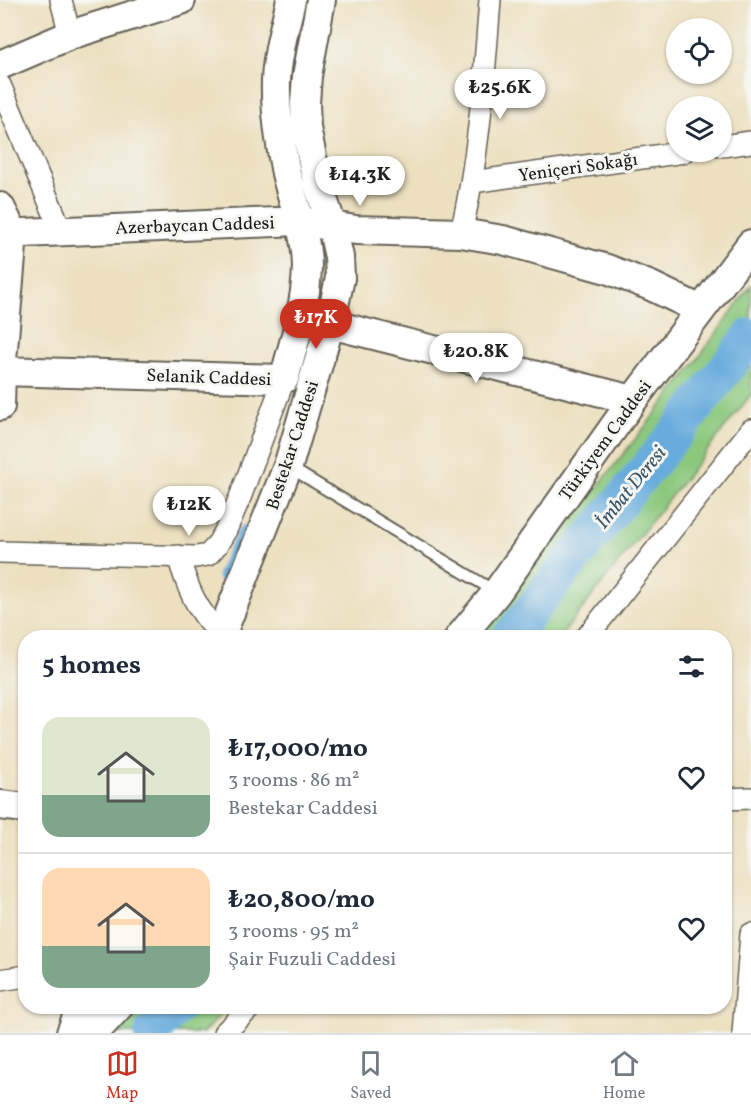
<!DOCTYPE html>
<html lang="en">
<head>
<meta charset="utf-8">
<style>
	:root { --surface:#fff; --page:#f6f6f7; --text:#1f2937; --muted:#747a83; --line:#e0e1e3; --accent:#c8321e }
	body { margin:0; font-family:Vollkorn,serif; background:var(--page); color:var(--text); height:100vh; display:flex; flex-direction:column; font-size:22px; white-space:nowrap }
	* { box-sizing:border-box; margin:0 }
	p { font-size:20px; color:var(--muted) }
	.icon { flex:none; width:33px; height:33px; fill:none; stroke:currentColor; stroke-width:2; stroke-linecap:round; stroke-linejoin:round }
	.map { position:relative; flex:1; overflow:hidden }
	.side { position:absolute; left:18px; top:630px; width:714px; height:384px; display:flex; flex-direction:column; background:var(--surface); border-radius:24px; box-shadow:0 2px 4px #0004 }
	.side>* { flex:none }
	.tools { position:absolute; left:666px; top:18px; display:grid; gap:12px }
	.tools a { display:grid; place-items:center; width:66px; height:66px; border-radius:50%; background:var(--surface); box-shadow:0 2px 4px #0004; font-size:30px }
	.price { position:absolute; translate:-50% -51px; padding:0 14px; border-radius:21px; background:#fff; color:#222; font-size:20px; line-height:39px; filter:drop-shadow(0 2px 3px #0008) }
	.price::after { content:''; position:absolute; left:50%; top:36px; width:18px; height:14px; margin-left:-9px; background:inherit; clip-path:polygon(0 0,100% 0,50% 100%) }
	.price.selected { background:var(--accent); color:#fff }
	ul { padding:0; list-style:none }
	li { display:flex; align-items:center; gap:18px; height:150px; padding:0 24px }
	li+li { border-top:2px solid var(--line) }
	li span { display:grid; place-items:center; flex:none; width:168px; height:120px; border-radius:18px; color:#555 }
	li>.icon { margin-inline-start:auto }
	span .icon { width:72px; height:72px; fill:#fffc; stroke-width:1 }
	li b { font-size:26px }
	h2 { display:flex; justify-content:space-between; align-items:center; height:72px; padding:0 24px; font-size:26px }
	.tab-bar { display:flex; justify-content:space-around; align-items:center; height:84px; border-top:2px solid var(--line); background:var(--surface); font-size:16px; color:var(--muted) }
	.tab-bar a { display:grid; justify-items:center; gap:3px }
	.tab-bar .selected { color:var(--accent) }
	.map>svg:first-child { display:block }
	.green { fill:#8bc87e; stroke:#54724d; stroke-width:1.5 }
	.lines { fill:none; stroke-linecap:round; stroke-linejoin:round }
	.canal { stroke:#68acdd; stroke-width:21 }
	.river { stroke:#68acdd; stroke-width:36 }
	.lane-casing { stroke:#656155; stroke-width:14 }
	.street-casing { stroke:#656155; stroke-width:24 }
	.secondary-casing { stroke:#656155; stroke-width:32 }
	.lane { stroke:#fff; stroke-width:10 }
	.street { stroke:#fff; stroke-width:21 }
	.secondary { stroke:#fff; stroke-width:28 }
	.labels { text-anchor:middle; stroke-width:6; stroke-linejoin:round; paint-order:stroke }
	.street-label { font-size:18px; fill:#1c1c1c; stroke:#f6f6f2 }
	.water-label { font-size:20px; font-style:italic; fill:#3a5669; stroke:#f6f6f2 }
</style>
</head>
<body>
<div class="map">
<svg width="751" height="1033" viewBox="0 0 751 1033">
	<rect width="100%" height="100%" fill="#f6f6f2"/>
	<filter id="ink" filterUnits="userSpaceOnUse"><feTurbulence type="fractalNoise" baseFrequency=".0167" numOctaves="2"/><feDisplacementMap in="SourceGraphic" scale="12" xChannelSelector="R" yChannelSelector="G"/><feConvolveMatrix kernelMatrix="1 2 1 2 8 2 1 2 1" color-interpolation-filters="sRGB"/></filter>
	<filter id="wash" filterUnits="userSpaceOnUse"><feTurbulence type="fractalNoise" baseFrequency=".008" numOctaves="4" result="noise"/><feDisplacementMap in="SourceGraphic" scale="24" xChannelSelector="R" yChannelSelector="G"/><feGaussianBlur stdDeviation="1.35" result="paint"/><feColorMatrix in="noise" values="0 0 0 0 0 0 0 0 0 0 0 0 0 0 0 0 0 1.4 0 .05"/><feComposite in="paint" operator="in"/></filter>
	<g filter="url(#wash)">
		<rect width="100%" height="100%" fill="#ece0c0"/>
		<path class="green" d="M751,285V395L560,637H479L692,367Z
			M144,1007V1006L228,1007L203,1033H118Z"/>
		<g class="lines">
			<path class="canal" d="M289,112L290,89L306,0
				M228,575L247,535"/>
			<path class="river" d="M509,638L680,428L751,336
				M152,1033L177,1006"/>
		</g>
	</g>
	<g filter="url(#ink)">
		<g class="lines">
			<defs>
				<path id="lane" d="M289,467L496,592"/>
				<path id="street" d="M61,0L70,35
					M0,85L61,230
					M722,146L751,142
					M472,182L684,152
					M461,233C479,157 484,78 490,0
					M0,552L196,557L208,555L217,545L226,530L241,495L284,379
					M178,556C188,589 196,610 221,635
					M586,638L751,430
					M724,799L751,798
					M0,980L26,976
					M224,1033L252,1006
					M743,1033L751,934"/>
				<path id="secondary" d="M0,65L70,35L181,0
					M0,207L7,221L12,246L1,371L0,406
					M0,234L299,221L356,230L461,233L503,240L607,269L651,286L701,310
					M330,324L633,400
					M0,371L284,379C294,343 306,305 307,267C307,235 293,203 286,173C280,143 275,111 276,81C277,54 285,26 291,0
					M220,638L288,466L330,324L340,278L339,257L332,226L317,181L306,128L305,103L307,76L321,0
					M459,638L497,592L633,400L751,244
					M0,805L26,808
					M71,1033L81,1006
					M94,1033L119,1006"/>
			</defs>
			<use href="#lane" class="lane-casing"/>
			<use href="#street" class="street-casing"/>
			<use href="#secondary" class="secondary-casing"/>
			<use href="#lane" class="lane"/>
			<use href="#street" class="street"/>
			<use href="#secondary" class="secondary"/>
		</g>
	</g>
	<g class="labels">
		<g class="street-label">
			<text transform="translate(578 167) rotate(-8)" y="6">Yeniçeri Sokağı</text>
			<text transform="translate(195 225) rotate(-2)" y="6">Azerbaycan Caddesi</text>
			<text transform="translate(209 377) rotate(2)" y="6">Selanik Caddesi</text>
			<text transform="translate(605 440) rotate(-54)" y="6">Türkiyem Caddesi</text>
			<text transform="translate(292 445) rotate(-72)" y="6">Bestekar Caddesi</text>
		</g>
		<g class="water-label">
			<text transform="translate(630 487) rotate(-51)" y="7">İmbat Deresi</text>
		</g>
	</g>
</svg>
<div class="tools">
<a><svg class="icon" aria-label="locate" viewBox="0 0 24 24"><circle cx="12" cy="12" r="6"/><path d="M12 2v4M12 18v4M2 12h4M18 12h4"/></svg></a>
<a><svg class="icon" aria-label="layers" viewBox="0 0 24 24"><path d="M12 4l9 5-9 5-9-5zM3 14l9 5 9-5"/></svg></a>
</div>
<b class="price" style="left:500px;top:120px">₺25.6K</b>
<b class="price" style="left:360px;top:207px">₺14.3K</b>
<b class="price selected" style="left:316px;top:350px">₺17K</b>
<b class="price" style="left:476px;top:384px">₺20.8K</b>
<b class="price" style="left:189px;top:537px">₺12K</b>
<section class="side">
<h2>5 homes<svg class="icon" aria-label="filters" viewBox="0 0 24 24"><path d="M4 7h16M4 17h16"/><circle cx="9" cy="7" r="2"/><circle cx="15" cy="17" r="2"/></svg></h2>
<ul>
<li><span style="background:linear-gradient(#dfe7d0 65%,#7fa58c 0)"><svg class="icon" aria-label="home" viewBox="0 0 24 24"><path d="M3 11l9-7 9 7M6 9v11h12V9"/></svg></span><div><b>₺17,000/mo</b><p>3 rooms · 86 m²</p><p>Bestekar Caddesi</p></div><svg class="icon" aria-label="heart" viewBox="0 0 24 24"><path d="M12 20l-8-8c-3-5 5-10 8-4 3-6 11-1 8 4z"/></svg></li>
<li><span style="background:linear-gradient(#ffd9b3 65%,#7fa58c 0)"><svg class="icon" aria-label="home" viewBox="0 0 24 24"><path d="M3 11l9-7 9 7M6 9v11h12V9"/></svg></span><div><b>₺20,800/mo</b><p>3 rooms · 95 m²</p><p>Şair Fuzuli Caddesi</p></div><svg class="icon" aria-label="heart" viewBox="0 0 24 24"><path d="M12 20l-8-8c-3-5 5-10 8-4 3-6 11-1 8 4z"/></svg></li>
</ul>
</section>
</div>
<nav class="tab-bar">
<a class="selected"><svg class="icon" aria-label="map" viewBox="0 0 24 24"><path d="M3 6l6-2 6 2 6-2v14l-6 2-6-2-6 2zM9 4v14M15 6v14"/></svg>Map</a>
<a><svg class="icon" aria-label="saved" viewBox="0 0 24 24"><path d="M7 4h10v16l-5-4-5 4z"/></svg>Saved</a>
<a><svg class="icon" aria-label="home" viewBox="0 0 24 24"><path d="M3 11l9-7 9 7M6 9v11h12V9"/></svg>Home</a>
</nav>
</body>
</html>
